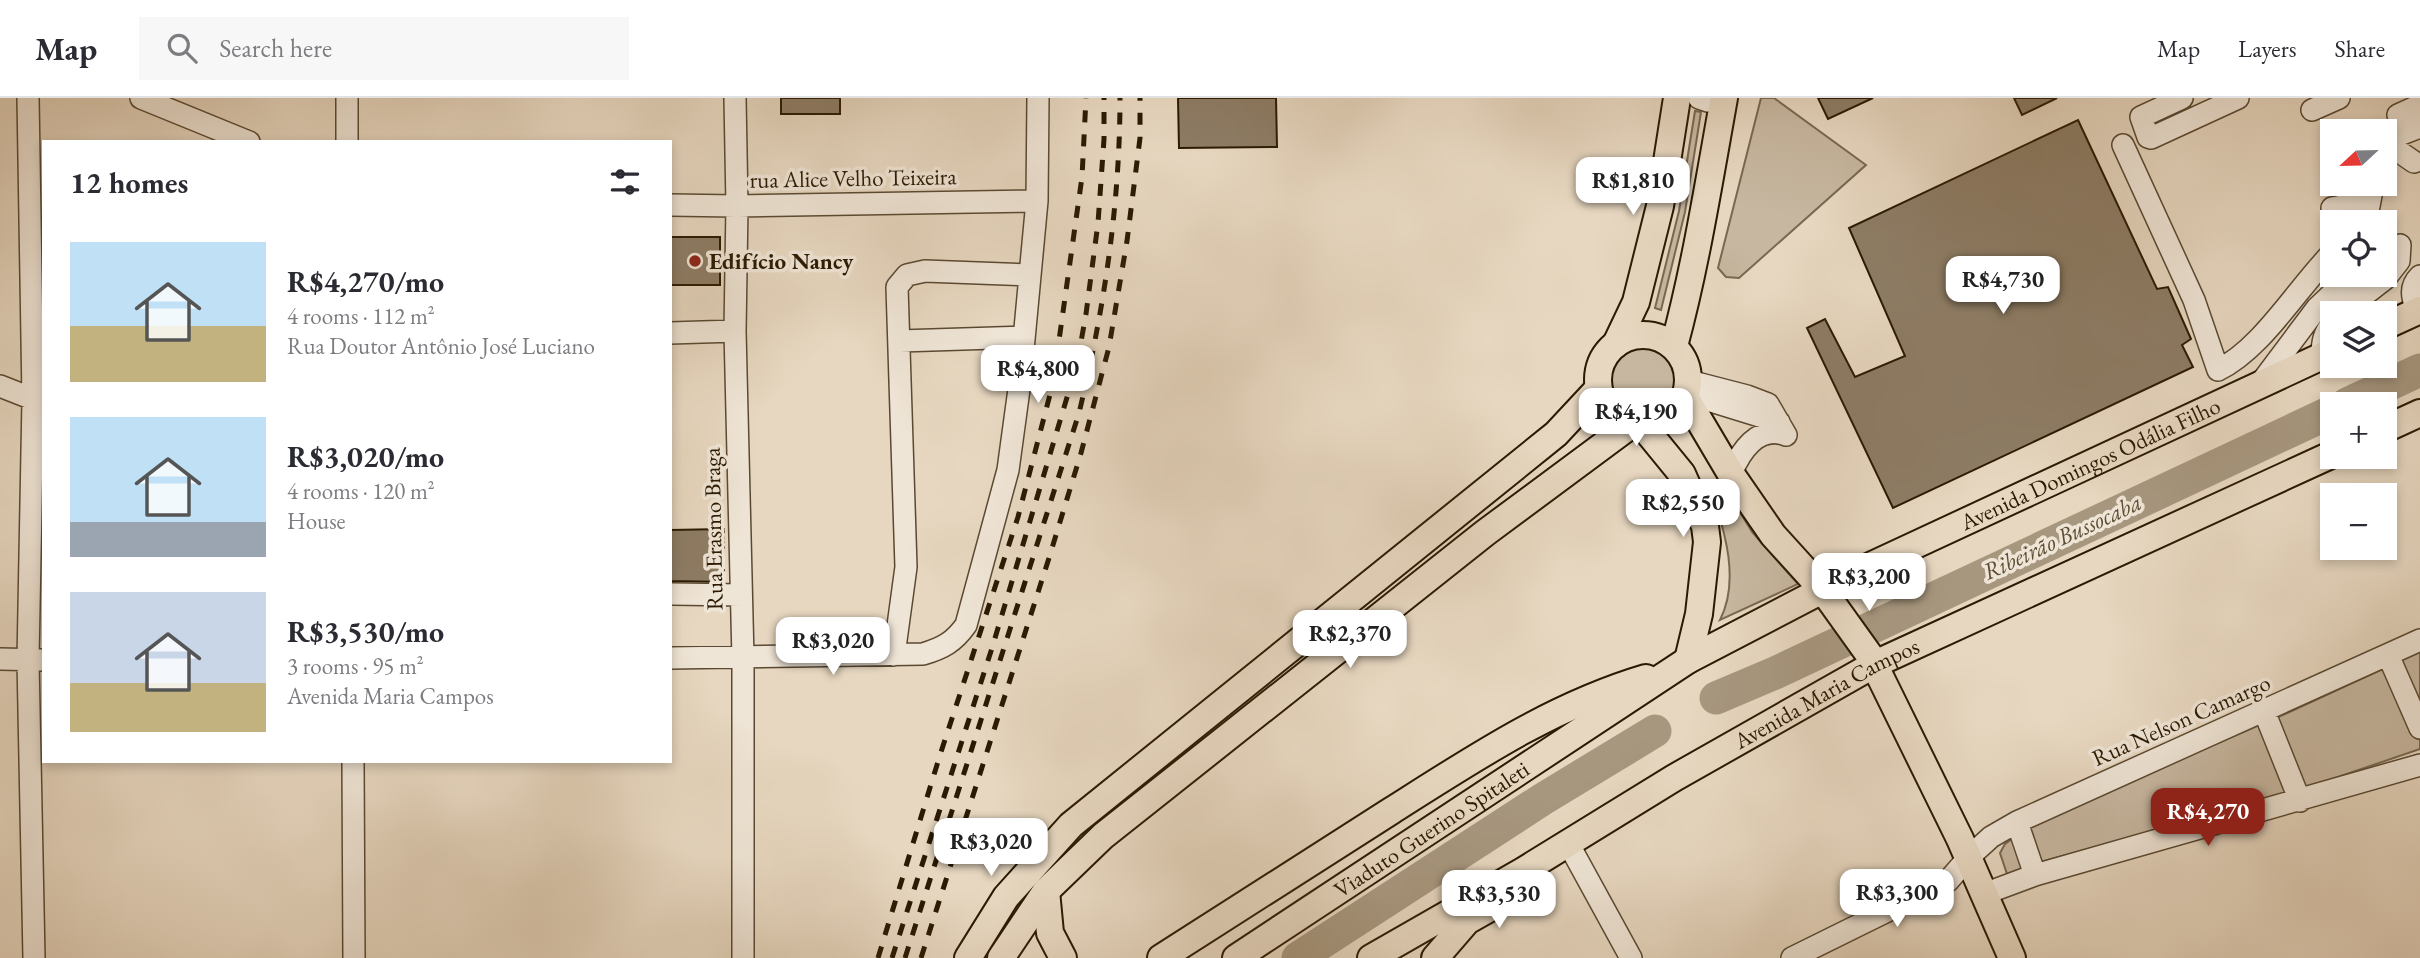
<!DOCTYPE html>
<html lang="en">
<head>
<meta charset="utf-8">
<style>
	:root { --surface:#fff; --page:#f7f7f7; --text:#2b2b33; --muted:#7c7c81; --line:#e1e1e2; --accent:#8f2418 }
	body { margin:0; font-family:"EB Garamond",serif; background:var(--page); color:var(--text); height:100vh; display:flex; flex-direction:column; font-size:26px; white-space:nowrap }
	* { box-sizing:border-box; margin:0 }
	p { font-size:23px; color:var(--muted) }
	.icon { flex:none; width:38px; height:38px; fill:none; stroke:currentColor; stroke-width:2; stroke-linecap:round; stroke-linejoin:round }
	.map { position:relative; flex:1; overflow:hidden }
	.sheet { position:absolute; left:42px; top:42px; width:630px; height:623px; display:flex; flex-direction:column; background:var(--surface); border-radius:0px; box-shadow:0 4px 10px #0003 }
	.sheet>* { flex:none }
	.needle { width:46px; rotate:248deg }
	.tools { position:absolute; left:2320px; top:21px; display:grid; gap:14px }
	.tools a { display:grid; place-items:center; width:77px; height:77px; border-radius:0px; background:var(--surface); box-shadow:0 4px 10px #0003; font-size:35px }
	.price { position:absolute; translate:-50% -60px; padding:0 16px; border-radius:14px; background:#fff; color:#222; font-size:23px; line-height:46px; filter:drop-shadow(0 2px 4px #0008) }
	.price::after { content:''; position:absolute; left:50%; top:42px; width:21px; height:16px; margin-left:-10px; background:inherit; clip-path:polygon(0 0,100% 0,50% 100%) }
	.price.current { background:var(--accent); color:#fff }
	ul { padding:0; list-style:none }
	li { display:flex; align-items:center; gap:21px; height:175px; padding:0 28px }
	li span { display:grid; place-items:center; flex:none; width:196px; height:140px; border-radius:0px; color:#555 }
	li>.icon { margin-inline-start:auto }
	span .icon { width:84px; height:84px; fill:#fffc; stroke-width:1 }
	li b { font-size:30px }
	h2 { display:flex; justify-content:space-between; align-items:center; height:84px; padding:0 28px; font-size:30px }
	header { display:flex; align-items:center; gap:42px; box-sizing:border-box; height:98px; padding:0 35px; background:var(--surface); border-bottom:2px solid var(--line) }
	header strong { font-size:33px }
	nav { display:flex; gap:38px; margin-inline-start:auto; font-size:24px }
	.search { width:490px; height:63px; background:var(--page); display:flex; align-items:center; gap:18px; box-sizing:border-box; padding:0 24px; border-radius:0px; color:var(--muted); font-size:26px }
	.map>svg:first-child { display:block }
	.green { fill:#c7b7a0; stroke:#796851; stroke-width:2 }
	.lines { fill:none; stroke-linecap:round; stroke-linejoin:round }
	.river { stroke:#a7977f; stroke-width:33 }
	.building { fill:#8d7c65; stroke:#2b1a02; stroke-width:2 }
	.minor-casing { stroke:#5a4932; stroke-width:24 }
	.major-casing { stroke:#2b1a02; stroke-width:30 }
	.minor { stroke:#efe5d6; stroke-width:21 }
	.major { stroke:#e7d7c0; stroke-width:26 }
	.rail { stroke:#2b1a02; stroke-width:5; stroke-dasharray:12 12; stroke-linecap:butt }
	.poi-dot { fill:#8f2418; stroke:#efe5d6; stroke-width:2.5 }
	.labels { text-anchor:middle; stroke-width:7; stroke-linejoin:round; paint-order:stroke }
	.street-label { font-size:23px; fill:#2b1a02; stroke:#efe5d6 }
	.poi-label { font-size:23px; font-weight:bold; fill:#2b1a02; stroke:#efe5d6; text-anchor:start }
	.water-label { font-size:24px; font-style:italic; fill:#5d4c34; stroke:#efe5d6 }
</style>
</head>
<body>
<header>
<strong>Map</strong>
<div class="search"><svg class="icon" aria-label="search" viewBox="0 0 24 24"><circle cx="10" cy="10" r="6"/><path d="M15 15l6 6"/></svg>Search here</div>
<nav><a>Map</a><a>Layers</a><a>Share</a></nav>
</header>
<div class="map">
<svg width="2420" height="860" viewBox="0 0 2420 860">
	<rect width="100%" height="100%" fill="#e7d7c0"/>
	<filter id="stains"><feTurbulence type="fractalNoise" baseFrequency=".00286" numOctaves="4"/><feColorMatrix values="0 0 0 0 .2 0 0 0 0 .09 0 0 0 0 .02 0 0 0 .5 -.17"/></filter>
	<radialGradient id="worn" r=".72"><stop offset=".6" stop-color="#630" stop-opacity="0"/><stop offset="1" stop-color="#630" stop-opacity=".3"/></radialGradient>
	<path class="green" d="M1761,0H1774L1866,67L1739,180L1726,179L1718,170Z
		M1695,13L1701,14L1685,114L1661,212L1655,210L1679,113Z
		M1607 281a34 34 0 1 1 68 0a34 34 0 1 1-68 0Z
		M1724,388L1752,434L1798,486L1720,522C1740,483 1725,434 1712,394Z
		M2420,554V651L2297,693L2037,765L2007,776L2000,755L2005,746L2039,722L2285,616Z"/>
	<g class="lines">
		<path class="river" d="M2347,306L2420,272
			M1716,600L1775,575L2333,313
			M1298,860L1543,701L1655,633"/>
	</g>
	<path class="building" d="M781,0H840V16H781Z
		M1178,0H1276L1277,49L1179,50Z
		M1818,0H1873L1828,21Z
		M2014,0H2057L2022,17Z
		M2078,22L2157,191L2168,189L2191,241L2182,247L2193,269L1893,410L1807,230L1825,221L1855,279L1905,258L1849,130Z
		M670,139H720V187H670Z
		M724,431V484L671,483L670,432Z"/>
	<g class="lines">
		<defs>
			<path id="minor" d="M28,0L33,301L28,562L34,860
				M141,0L249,44
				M347,0V44
				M735,0L737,108L735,233L743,561V860
				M1699,0L1708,3L1716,0
				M2182,0L2141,19L2148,39L2151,40L2238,0
				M2312,12L2339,0
				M2398,17L2420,7
				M2123,47L2194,202L2218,272C2262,251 2298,189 2333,154
				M2385,52L2394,39L2420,29
				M2385,52L2401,55L2414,64
				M670,107L737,108L1037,103
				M2332,110C2351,108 2360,99 2373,86
				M2361,124L2369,108L2373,87
				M2417,213C2412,199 2409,189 2420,178
				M2341,215L2385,181L2399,163L2400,147
				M670,235L735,233
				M900,243L1024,239
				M2322,258C2322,244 2324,235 2333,224
				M1689,283L1747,298L1768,306L1786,337
				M2260,286L2317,210L2334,194L2358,177
				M0,288L33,301
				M1698,299L1779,324
				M1731,376C1740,354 1758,326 1786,337
				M672,496L741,497
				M894,557L906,469L897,189L907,177L925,173L1030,177
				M2388,557L2420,630
				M670,560L923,556C943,550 954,544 966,527L1008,372L1020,284L1037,103L1038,0
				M0,561L44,562
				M2264,613L2300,703
				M353,663L354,860
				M2017,724L2035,777
				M1568,745L1631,860
				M1984,796L2035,777L2420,667
				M1792,860L1948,783L1969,759L1991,739L2017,724L2420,542"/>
			<g id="major">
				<path d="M2385,228L2420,212"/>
				<circle cx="1643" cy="282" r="45"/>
				<path d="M1616,246L1636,204L1660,108L1677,0"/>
				<path d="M1674,248C1696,167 1709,83 1724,0"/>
				<path d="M1686,300L1731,376L1773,437L1822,491L1870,558L1960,741L2012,860"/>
				<path d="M1642,327L1682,376L1705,428L1707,444L1699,516L1688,562"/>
				<path d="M2385,331L2420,315"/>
				<path d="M1046,793L1050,835L1063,860"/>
				<path d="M968,860L1006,799L1071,727L1556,336L1598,291"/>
				<path d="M1001,860L1046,793L1103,738L1485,435L1632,326"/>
				<path d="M1161,860C1238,811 1314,762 1391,713C1473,661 1552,608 1646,580"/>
				<path id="s1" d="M1236,860L1688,562L1855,475L2333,253"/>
				<path id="s2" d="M1371,860L1523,773L1674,680L1875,566L2333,356"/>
				<path d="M1435,860L1467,823L1490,810"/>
			</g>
		</defs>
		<use href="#minor" class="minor-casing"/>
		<use href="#major" class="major-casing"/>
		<use href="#minor" class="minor"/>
		<use href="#major" class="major"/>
		<path class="rail" d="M878,860L940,657L1018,419L1053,285L1082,79L1086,0
			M892,860L992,550L1077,266L1086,216L1098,125L1104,41V0
			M905,860L1079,315C1104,212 1120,106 1120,0
			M921,860L1049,460L1081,355L1109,249L1127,143L1140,40V0"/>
	</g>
	<circle class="poi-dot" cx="695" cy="163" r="7"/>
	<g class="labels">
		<g class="street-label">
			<text transform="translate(853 80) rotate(-1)" y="8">rua Alice Velho Teixeira</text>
			<text dy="8" stroke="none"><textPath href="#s1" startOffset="989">Avenida Domingos Odália Filho</textPath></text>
			<text transform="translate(713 431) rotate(-91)" y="8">Rua Erasmo Braga</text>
			<text dy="8" stroke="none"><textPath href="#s2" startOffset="527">Avenida Maria Campos</textPath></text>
			<text transform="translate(2181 622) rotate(-24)" y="8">Rua Nelson Camargo</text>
			<text dy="8" stroke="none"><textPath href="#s1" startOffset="234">Viaduto Guerino Spitaleti</textPath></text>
		</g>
		<g class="poi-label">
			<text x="709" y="171">Edifício Nancy</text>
		</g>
		<g class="water-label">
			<text transform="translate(2062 439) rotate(-25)" y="8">Ribeirão Bussocaba</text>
		</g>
	</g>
	<rect width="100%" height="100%" filter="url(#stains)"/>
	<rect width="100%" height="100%" fill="url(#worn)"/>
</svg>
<div class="tools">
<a><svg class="needle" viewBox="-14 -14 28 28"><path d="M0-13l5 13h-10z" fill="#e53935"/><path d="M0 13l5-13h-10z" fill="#7c7c81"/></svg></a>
<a><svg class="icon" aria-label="locate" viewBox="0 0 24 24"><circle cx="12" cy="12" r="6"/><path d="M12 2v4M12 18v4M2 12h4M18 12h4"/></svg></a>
<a><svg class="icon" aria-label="layers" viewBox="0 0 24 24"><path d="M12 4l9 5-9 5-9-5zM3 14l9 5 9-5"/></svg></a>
<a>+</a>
<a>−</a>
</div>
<b class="price" style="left:1633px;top:119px">R$1,810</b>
<b class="price" style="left:2003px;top:218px">R$4,730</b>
<b class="price" style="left:1038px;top:307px">R$4,800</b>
<b class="price" style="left:1636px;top:350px">R$4,190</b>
<b class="price" style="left:1683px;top:441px">R$2,550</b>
<b class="price" style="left:1869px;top:515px">R$3,200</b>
<b class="price" style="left:1350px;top:572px">R$2,370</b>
<b class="price" style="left:833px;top:579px">R$3,020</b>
<b class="price current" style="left:2208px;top:750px">R$4,270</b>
<b class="price" style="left:991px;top:780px">R$3,020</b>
<b class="price" style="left:1897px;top:831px">R$3,300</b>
<b class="price" style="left:1499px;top:832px">R$3,530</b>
<section class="sheet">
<h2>12 homes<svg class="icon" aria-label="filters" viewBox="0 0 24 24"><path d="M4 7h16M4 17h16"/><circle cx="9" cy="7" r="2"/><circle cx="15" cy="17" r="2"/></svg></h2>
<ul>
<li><span style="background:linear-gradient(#bfe0f5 60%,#c2b280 0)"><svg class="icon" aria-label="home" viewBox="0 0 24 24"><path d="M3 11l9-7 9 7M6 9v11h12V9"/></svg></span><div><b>R$4,270/mo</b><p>4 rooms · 112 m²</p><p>Rua Doutor Antônio José Luciano</p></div></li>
<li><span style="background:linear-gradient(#bfe0f5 75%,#9aa5b1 0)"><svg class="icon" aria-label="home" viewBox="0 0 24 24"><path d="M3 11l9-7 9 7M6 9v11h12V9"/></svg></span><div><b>R$3,020/mo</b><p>4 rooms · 120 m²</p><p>House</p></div></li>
<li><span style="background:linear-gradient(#c9d6e8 65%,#c2b280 0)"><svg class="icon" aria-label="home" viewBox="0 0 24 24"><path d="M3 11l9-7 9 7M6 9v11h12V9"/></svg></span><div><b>R$3,530/mo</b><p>3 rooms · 95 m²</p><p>Avenida Maria Campos</p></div></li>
</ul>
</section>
</div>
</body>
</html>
